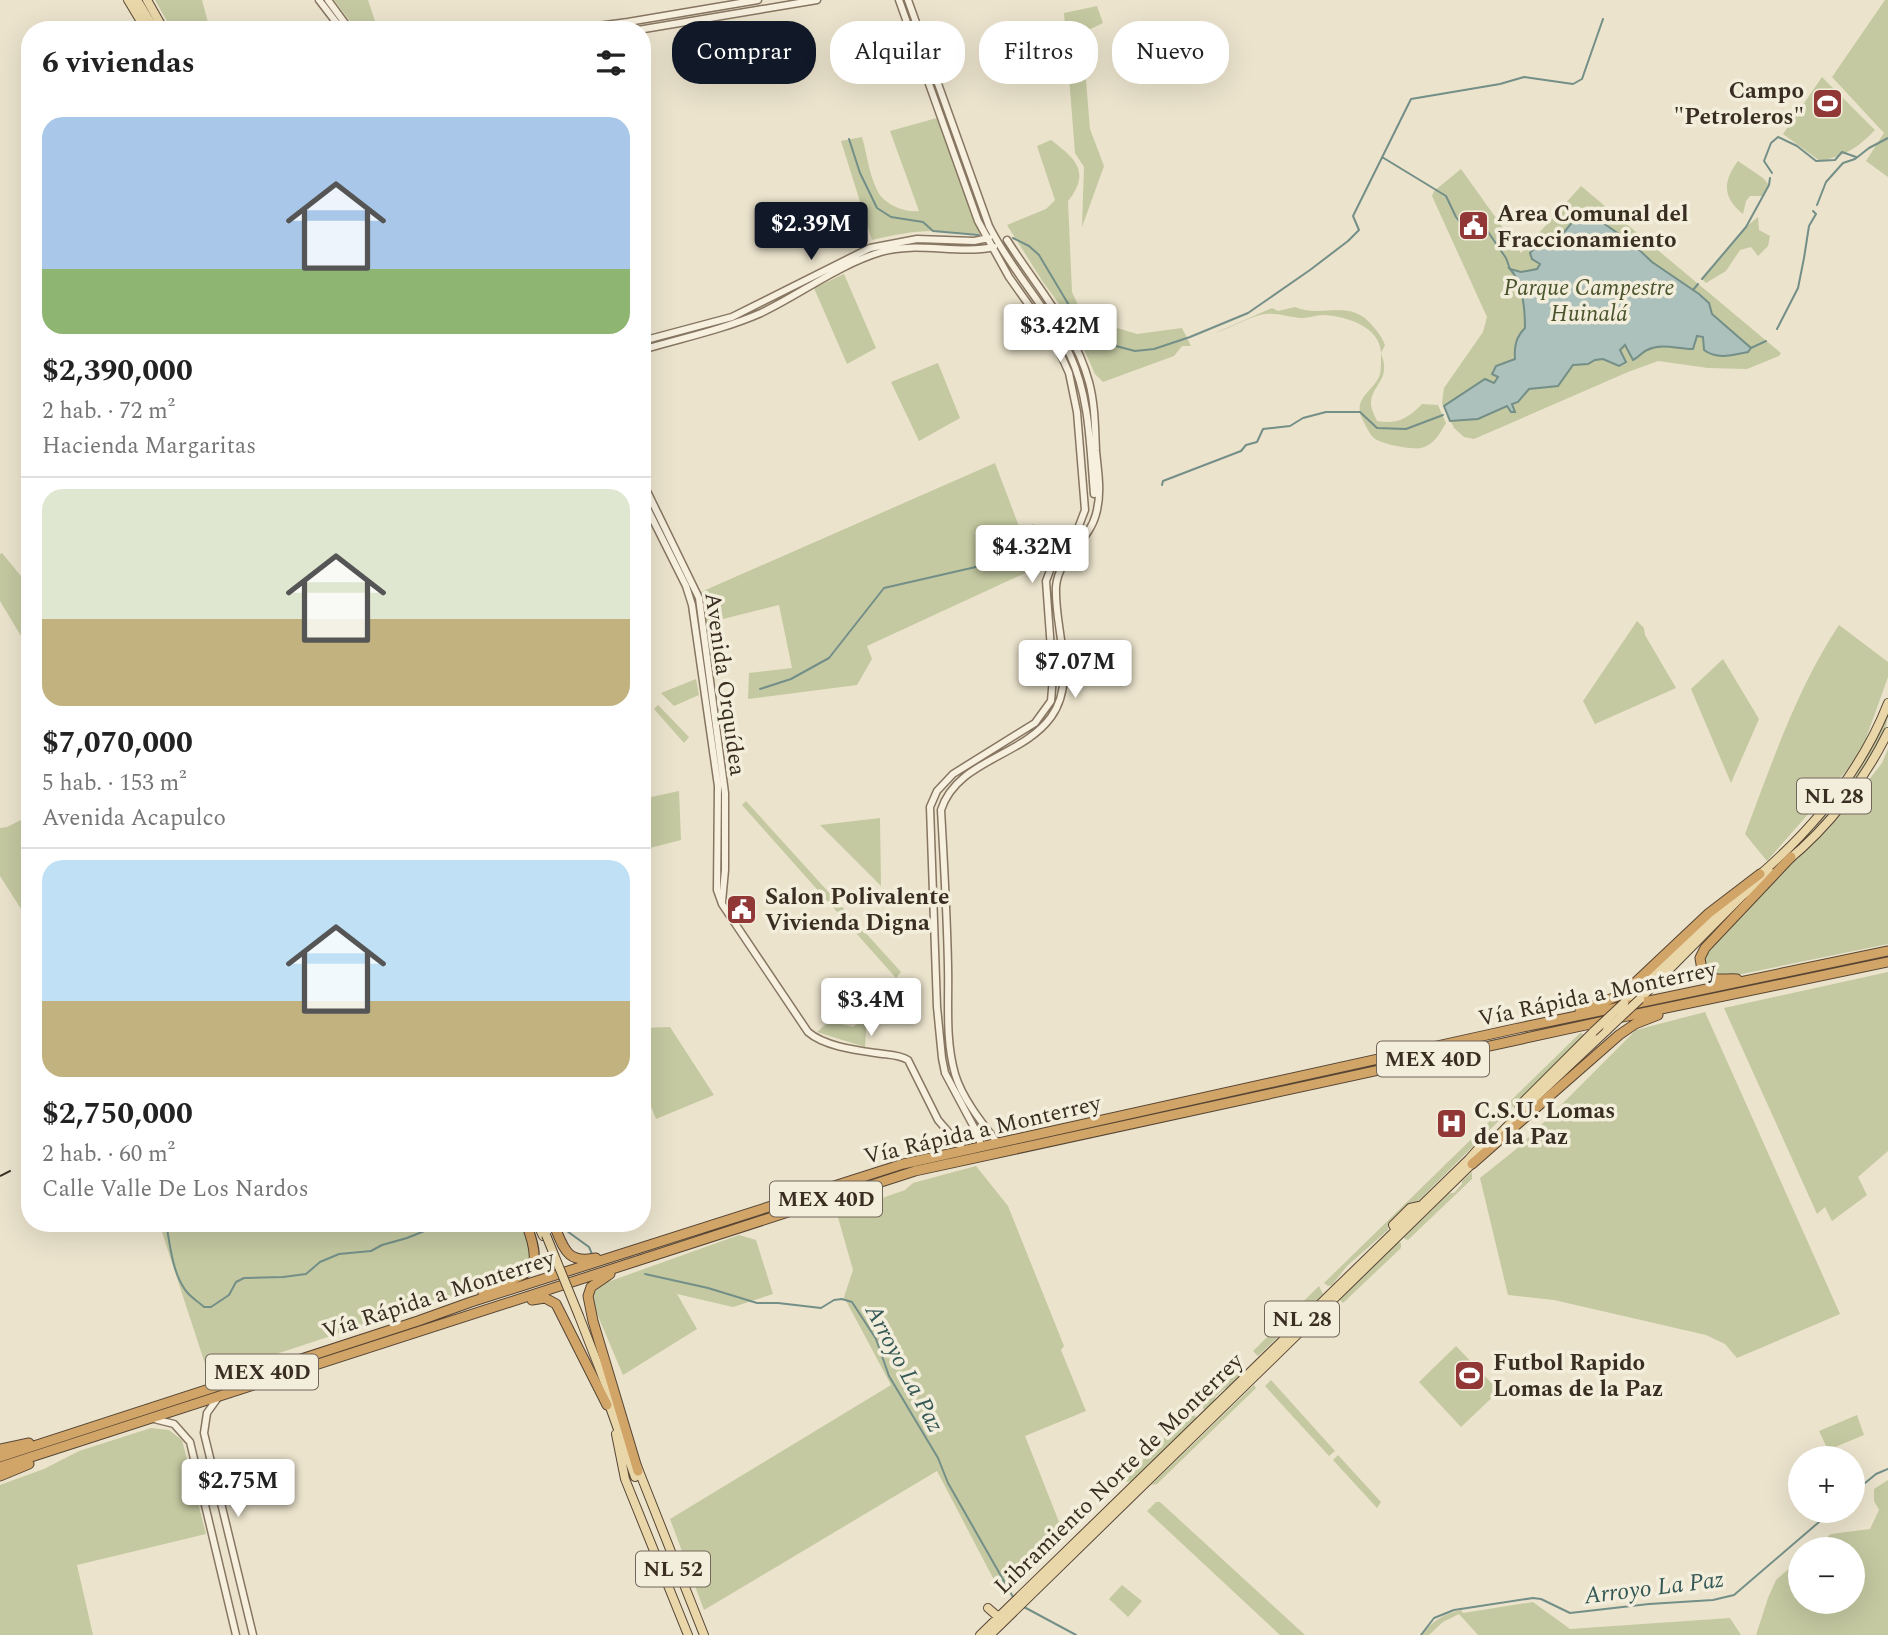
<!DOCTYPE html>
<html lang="es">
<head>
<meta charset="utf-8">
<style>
	:root { --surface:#fff; --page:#f2f2f2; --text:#222; --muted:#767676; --line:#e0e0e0; --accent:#111827 }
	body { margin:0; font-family:Spectral,serif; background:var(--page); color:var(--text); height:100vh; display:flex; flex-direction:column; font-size:26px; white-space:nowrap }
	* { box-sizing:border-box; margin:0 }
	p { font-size:23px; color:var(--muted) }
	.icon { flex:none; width:38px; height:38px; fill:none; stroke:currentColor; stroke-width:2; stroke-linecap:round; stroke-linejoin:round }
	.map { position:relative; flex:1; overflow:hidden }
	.details { position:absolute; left:21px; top:21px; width:630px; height:1211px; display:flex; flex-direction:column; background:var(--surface); border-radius:28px; box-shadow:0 7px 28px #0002 }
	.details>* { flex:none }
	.top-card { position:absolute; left:672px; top:21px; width:665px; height:63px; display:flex; gap:14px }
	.tools { position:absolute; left:1788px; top:1446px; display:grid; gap:14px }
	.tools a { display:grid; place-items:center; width:77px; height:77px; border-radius:50%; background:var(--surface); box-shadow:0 7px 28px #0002; font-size:35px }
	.price { position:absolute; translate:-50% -60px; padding:0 16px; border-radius:7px; background:#fff; color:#222; font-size:23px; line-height:46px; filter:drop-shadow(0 2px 4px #0008) }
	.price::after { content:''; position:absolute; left:50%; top:42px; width:21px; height:16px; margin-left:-10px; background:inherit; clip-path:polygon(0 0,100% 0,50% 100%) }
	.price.current { background:var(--accent); color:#fff }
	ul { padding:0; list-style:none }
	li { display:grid; align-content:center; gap:14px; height:371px; padding:0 21px }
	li+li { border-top:2px solid var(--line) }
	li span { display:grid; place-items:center; height:217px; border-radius:21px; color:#555 }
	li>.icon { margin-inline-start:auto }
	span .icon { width:126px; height:126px; fill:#fffc; stroke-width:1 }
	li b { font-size:30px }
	h2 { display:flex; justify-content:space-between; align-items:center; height:84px; padding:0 21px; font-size:30px }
	.pill { padding:0 24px; border-radius:28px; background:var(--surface); box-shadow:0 7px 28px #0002; font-size:24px; line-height:63px }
	.pill.current { background:var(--accent); color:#fff }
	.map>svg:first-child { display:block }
	.green { fill:#c4c9a1 }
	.water { fill:#acc1bb; stroke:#738f88; stroke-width:2 }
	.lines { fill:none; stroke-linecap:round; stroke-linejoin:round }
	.stream { stroke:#738f88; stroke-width:2 }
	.canal { stroke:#acc1bb; stroke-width:4.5 }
	.minor-casing { stroke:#877661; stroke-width:9 }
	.major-casing { stroke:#564535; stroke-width:10 }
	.highway-casing { stroke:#564535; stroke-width:11 }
	.minor { stroke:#f7f0df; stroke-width:6 }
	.major { stroke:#ead7a9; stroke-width:8 }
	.highway { stroke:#d1a467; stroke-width:9 }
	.rail { stroke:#3a2e23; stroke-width:2; stroke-dasharray:12 12; stroke-linecap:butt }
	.major-bridge-casing { stroke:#564535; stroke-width:10; stroke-linecap:butt }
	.major-bridge { stroke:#ead7a9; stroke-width:8 }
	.labels { text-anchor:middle; stroke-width:7; stroke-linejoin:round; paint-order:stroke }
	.shield { fill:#f3eddb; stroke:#72675a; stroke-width:2 }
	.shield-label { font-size:21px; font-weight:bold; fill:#3a2e23 }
	.poi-label { font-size:23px; font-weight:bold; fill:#3a2e23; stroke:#f3eddb; text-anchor:start }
	.park-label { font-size:23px; font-style:italic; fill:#49542c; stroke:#f3eddb }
	.street-label { font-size:23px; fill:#3a2e23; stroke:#f3eddb }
	.water-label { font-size:24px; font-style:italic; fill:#345856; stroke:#f3eddb }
</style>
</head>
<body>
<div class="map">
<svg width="1888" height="1635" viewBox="0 0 1888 1635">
	<rect width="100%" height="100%" fill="#ebe3cc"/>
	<path class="green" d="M155,0H202L210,30H172Z
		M334,0H368L378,30H357Z
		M1885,0H1888V177L1866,161L1884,133L1832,77Z
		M1097,6L1103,23L1082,33L1090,129L1104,166L1082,227L1084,167L1075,153L1064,13Z
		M1822,77L1875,130C1858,148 1844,156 1820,161L1783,134Z
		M937,118L976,224L983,233C966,236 950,230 933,231C912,231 893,235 872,240L841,141L862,137C867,154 869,174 877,190C883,204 905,213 919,211L890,131Z
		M1051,140C1076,159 1091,172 1068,201L1072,292L1084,318L1137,334L1182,328L1191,346H1182L1174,356L1103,382L1095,374L1071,320L1043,282L1007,225L1046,209L1055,200L1037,146Z
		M1738,161L1763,178L1769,185L1763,196H1750L1746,201L1743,214C1722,197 1723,181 1738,161Z
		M1461,169L1521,253L1581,186L1781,353L1779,356L1747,369L1708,368L1658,361L1628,372L1474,439L1464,437L1454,428L1442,403L1444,388L1483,332L1487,317L1432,196L1434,191Z
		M1758,217L1759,230L1770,236L1768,246L1758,256L1751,247L1740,250L1726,271L1706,283L1702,279L1746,227Z
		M844,274L876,348L847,364L814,288Z
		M1295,307C1320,318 1349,300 1369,322C1376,329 1382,337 1385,345L1381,353C1392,381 1371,384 1371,404C1371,409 1375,416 1377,421C1396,425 1409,418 1422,404L1438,405L1446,423C1440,433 1434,445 1421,448C1412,450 1381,444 1374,438C1369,434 1364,422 1361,416C1354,397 1376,389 1380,374C1381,370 1381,362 1381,358C1384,327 1346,316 1323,315C1316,315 1309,318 1302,318C1287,317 1275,311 1260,315C1245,319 1230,328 1215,333L1272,308L1278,311Z
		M938,363L960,418L919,441L891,382Z
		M995,463L1020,529L1034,524L1046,550L1042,561L1036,568L867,646L872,659L857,685L748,699L749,673L792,668L779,605L707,623L701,592Z
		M2,553L30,587V631L21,636L0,601V554Z
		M1637,621L1644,628L1645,635L1676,688L1595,724L1583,701Z
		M1839,625L1888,662V677L1860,755L1767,861L1745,834C1772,763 1797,688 1839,625Z
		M1723,659L1759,719L1731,783L1691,689Z
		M696,679L699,695L674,706L661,693Z
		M658,705L689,737L684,743L654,709Z
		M1888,712C1888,764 1797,849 1758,880L1822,818Z
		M1888,749V944L1727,977L1707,973C1703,960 1704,954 1712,943L1847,808L1882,763Z
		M679,791L681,840L642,850V799Z
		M746,801L901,972L896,978L742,805Z
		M25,818L26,840L30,863V923L0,876V828L7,827Z
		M880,818L881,886L820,825Z
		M1888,972V1151L1858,1177L1867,1195L1832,1221L1825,1207L1817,1214L1724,1008Z
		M1705,1012L1840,1314L1737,1358L1725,1344L1706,1335L1554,1300L1508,1295L1480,1178L1520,1146L1636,1030Z
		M867,1016L865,1047L817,1032L829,1021L853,1027Z
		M670,1027L714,1095L656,1119L642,1084V1028Z
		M1580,1033L1585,1035L1418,1201L1410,1203L1388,1225V1230L1347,1266L1332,1285L1328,1286L1324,1283Z
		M976,1166L1008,1206L1064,1346L1061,1350L1086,1411L1025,1436L1065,1537L1004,1599L937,1471L704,1610L670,1519L891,1385L844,1297L853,1270L837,1214L905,1190L913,1183Z
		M1472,1172V1179L1408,1240L1405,1239L1404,1237L1450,1193H1454L1462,1184V1181Z
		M159,1223H522L530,1248L531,1263L523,1273L209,1376Z
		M739,1235L756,1240L773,1294L733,1307L677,1294L697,1329L623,1375L590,1297L602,1284Z
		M1398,1242L1401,1243V1248L1343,1303L1339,1299Z
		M1319,1286L1323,1294L1258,1356L1253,1351Z
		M1456,1346L1499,1391L1461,1427L1419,1382Z
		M1241,1364L1246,1371L1229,1387L1224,1389L1216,1396L1213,1403L1204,1410L1201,1403Z
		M1271,1380L1335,1451L1329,1456L1265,1386Z
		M1254,1385L1256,1388L1157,1484L1151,1485Z
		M1192,1410L1197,1419L1133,1481L1127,1482L1124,1479Z
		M1857,1415L1864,1435L1828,1450L1819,1431Z
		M151,1428L169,1430L182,1440L206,1534L77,1565L93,1635H0V1485L44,1469L79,1451Z
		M1338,1455L1381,1502L1377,1508L1333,1460Z
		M1888,1480V1635H1756L1768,1598L1776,1580L1801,1558V1601H1853V1549H1811L1831,1534L1870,1529L1879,1510L1874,1501V1489Z
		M1156,1502H1160L1305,1635H1280L1147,1511Z
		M1122,1585L1142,1601L1128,1617L1109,1599Z
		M1533,1602L1570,1629L1730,1618L1741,1635H1478L1459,1614L1443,1622L1429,1635H1421C1433,1621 1443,1614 1461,1610L1463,1613Z"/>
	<path class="water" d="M1579,214H1590L1632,243L1652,262L1699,294L1709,303L1712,314L1751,348L1748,352C1733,355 1717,360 1704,350L1703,337L1697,336L1693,349C1677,349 1662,343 1647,350C1641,353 1639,357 1633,360L1625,345L1620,350L1626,362L1619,366L1603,359L1595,360L1588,364L1573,365L1558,386L1529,389L1518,402L1512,404L1515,412H1511L1507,406L1478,419L1450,421L1444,406L1485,379L1494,383L1498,377L1492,374L1496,366L1515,359C1514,346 1516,337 1525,328C1525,309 1523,283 1510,269L1521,272L1537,269L1540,264L1532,259L1530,253L1538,244L1543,243L1551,248Z"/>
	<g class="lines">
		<path class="stream" d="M849,139L860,173L877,208L891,217L923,222L933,231L979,235
			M1382,157L1446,196L1456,217L1466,230L1481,227L1486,229L1506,258L1510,269
			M1772,173L1764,161L1771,143L1778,137L1797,146L1816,161L1835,160L1842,152L1856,157
			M1817,205L1826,182L1843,163L1855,159L1869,148L1888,138
			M1013,238L1029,246L1039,255L1079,322L1094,334L1116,346L1135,351L1154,349L1190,337L1248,313L1310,270L1348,241L1359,230L1353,216L1411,99L1500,84L1524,77L1573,84L1582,79L1603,19
			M1807,239L1804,258L1809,226L1816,214L1813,211
			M1702,279L1746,227L1769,185L1770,178
			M1693,290L1698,284
			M1777,329L1798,288L1804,258
			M1751,348L1766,341
			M1162,485L1163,481L1241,451L1246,445L1257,442L1263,429L1290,426L1303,418L1326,412H1360L1377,428L1406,429L1443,415
			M760,689L791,679L829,658L884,588L1002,561H1042
			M166,1223C170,1244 172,1270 184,1288C188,1296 198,1301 204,1307H211L229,1295L236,1282L244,1278L283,1277L306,1274L320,1262L339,1254L371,1251L382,1245L407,1238L437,1226L478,1223
			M560,1226L589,1247L592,1254
			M645,1274L708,1288L757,1303H778L821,1308L834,1300L842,1299L852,1302L876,1339L889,1376L938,1458L948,1483L1013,1597
			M1853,1493L1876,1474L1888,1469
			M1024,1607L1076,1635
			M1421,1635L1434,1618L1454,1610L1533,1598L1541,1599L1570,1613L1649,1604L1713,1600L1734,1595L1833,1510"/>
		<path class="canal" d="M546,1224L549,1225"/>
		<defs>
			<path id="minor" d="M319,0L342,30
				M328,0L350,30
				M899,0L978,221L1009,277L1055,342L1069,373L1077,412L1085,510L1077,531L1057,552L1046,581L1053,677L1051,701L1035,723L953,774L937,791L930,807L937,1007L942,1058L945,1073L976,1131L981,1145
				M908,0L989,226C1012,272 1049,309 1070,355C1090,398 1090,448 1094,494
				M567,30L628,22L758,0
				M638,30L817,0
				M642,341L732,317L870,248L917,239L974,241L989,238
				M642,350C682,338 722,330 761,313C801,294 838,265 881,252C918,241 957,255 994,247
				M642,481L699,598L725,793V870L722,902
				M642,498L686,586L692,605L718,786L717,890L722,904L808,1032C824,1046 855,1050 876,1053C887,1055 898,1054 908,1060L938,1120L963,1149
				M997,1142C982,1123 962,1098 955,1074C945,1039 949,1002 948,966C947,914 944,862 941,810C957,760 1022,757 1051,717C1078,680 1054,629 1056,587C1058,557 1089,542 1096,514C1102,493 1098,472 1096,451C1095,428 1095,404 1089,382C1075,329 1036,286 1007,240
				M217,1399L207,1413L204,1433L253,1635
				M154,1419L174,1424L190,1442L236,1635"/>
			<path id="major" d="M128,0L146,30
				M137,0L155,30
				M147,0L164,30
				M1787,861C1829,827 1864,781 1888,732
				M1756,878C1812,830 1861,772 1888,703
				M1640,999L1743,895L1771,873
				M1624,1003L1731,900
				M1519,1106L1593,1032
				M1484,1150L1538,1095L1607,1030
				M537,1223L543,1236
				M1397,1232L1393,1225L1410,1208L1419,1206
				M579,1316L616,1411
				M610,1407L635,1477
				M616,1434L625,1479L688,1635
				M637,1466L704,1635
				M988,1608L996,1615L1003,1616
				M980,1635L1469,1159L1486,1140
				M990,1635L1476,1160"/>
			<path id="highway" d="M1737,979C1722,978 1713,983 1702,970L1700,958L1705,948L1791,857
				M1580,1011L1623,994L1709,913L1760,874
				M1472,1164L1619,1035L1635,1024L1658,1015
				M553,1223C564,1247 565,1264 596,1258
				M610,1274L591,1287L588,1296L593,1321L638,1471
				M483,1294C524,1269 548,1281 526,1223
				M532,1300L545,1298L556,1304L607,1405
				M0,1449L29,1443
				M0,1457L418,1321L471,1302L903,1164L1514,1029L1888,951
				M0,1467L915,1171L1618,1018L1888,962
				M0,1476L29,1464"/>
		</defs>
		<use href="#minor" class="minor-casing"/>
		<use href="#major" class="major-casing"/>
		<use href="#highway" class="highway-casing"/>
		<use href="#minor" class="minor"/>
		<use href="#major" class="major"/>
		<use href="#highway" class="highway"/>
		<path class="rail" d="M0,1176L30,1161"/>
		<defs>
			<path id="major-bridge" d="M1607,1030L1640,999
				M1593,1032L1624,1003
				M546,1235L579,1316"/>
		</defs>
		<use href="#major-bridge" class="major-bridge-casing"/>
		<use href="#major-bridge" class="major-bridge"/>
	</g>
	<defs>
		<symbol id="stadium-square" viewBox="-11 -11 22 22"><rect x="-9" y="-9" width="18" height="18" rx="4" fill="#913837" stroke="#f3eddb"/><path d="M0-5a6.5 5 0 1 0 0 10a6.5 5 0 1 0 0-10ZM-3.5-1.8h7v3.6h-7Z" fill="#fff"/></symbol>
		<symbol id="civic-square" viewBox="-11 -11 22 22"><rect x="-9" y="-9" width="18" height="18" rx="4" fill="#913837" stroke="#f3eddb"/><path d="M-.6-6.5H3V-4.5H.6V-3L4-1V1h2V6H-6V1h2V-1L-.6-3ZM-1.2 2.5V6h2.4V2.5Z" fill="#fff"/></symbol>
		<symbol id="hospital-square" viewBox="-11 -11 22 22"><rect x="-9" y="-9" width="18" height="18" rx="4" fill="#913837" stroke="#f3eddb"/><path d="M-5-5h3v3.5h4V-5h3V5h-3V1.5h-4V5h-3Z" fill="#fff"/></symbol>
	</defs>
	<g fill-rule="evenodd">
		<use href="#stadium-square" x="1810" y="86" width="35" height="35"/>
		<use href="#civic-square" x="1456" y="208" width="35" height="35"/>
		<use href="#civic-square" x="724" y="892" width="35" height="35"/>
		<use href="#hospital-square" x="1434" y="1106" width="35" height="35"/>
		<use href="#stadium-square" x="1452" y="1358" width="35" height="35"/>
	</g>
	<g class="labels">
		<g class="shield">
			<rect x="1797" y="778.5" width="74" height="35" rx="5"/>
			<rect x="1377" y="1041.5" width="112" height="35" rx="5"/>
			<rect x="770" y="1181.5" width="112" height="35" rx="5"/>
			<rect x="1265" y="1301.5" width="74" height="35" rx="5"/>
			<rect x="206" y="1354.5" width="112" height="35" rx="5"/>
			<rect x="636" y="1551.5" width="74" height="35" rx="5"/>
		</g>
		<g class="shield-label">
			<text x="1834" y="803">NL 28</text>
			<text x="1433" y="1066">MEX 40D</text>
			<text x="826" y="1206">MEX 40D</text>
			<text x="1302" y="1326">NL 28</text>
			<text x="262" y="1379">MEX 40D</text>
			<text x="673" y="1576">NL 52</text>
		</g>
		<g class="poi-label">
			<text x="1804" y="98" text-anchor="end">Campo<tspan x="1804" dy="26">"Petroleros"</tspan></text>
			<text x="1497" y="221">Area Comunal del<tspan x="1497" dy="26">Fraccionamiento</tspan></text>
			<text x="765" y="904">Salon Polivalente<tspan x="765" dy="26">Vivienda Digna</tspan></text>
			<text x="1474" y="1118">C.S.U. Lomas<tspan x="1474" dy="26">de la Paz</tspan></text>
			<text x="1493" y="1370">Futbol Rapido<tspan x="1493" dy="26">Lomas de la Paz</tspan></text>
		</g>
		<g class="park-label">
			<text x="1589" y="295">Parque Campestre<tspan x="1589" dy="26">Huinalá</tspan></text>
		</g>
		<g class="street-label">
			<text transform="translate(726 684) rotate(82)" y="8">Avenida Orquídea</text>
			<text transform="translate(1597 993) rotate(-12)" y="8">Vía Rápida a Monterrey</text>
			<text transform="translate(982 1129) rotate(-13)" y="8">Vía Rápida a Monterrey</text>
			<text transform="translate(438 1294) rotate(-18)" y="8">Vía Rápida a Monterrey</text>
			<text transform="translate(1118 1473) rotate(-44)" y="8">Libramiento Norte de Monterrey</text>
		</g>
		<g class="water-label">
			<text transform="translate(905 1368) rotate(62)" y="8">Arroyo La Paz</text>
			<text transform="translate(1654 1587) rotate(-7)" y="8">Arroyo La Paz</text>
		</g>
	</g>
</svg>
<div class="tools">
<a>+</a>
<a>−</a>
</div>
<b class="price current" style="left:811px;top:262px">$2.39M</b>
<b class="price" style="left:1060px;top:364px">$3.42M</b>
<b class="price" style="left:1032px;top:585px">$4.32M</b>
<b class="price" style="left:1075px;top:700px">$7.07M</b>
<b class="price" style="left:871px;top:1038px">$3.4M</b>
<b class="price" style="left:238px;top:1519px">$2.75M</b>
<div class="top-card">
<a class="pill current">Comprar</a>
<a class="pill">Alquilar</a>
<a class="pill">Filtros</a>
<a class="pill">Nuevo</a>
</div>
<section class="details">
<h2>6 viviendas<svg class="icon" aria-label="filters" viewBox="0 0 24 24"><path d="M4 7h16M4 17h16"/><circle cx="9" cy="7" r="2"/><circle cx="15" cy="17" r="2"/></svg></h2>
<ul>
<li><span style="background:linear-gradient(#a9c7e8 70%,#8fb573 0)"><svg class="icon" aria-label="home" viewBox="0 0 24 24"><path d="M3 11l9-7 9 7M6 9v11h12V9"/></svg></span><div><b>$2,390,000</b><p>2 hab. · 72 m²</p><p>Hacienda Margaritas</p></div></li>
<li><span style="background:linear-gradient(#dfe7d0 60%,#c2b280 0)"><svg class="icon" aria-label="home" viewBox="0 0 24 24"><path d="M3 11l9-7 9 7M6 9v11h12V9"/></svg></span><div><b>$7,070,000</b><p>5 hab. · 153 m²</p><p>Avenida Acapulco</p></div></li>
<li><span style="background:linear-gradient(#bfe0f5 65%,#c2b280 0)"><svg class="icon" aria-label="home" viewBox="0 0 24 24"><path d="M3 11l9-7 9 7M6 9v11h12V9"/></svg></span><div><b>$2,750,000</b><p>2 hab. · 60 m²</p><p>Calle Valle De Los Nardos</p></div></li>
</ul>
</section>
</div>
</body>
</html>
